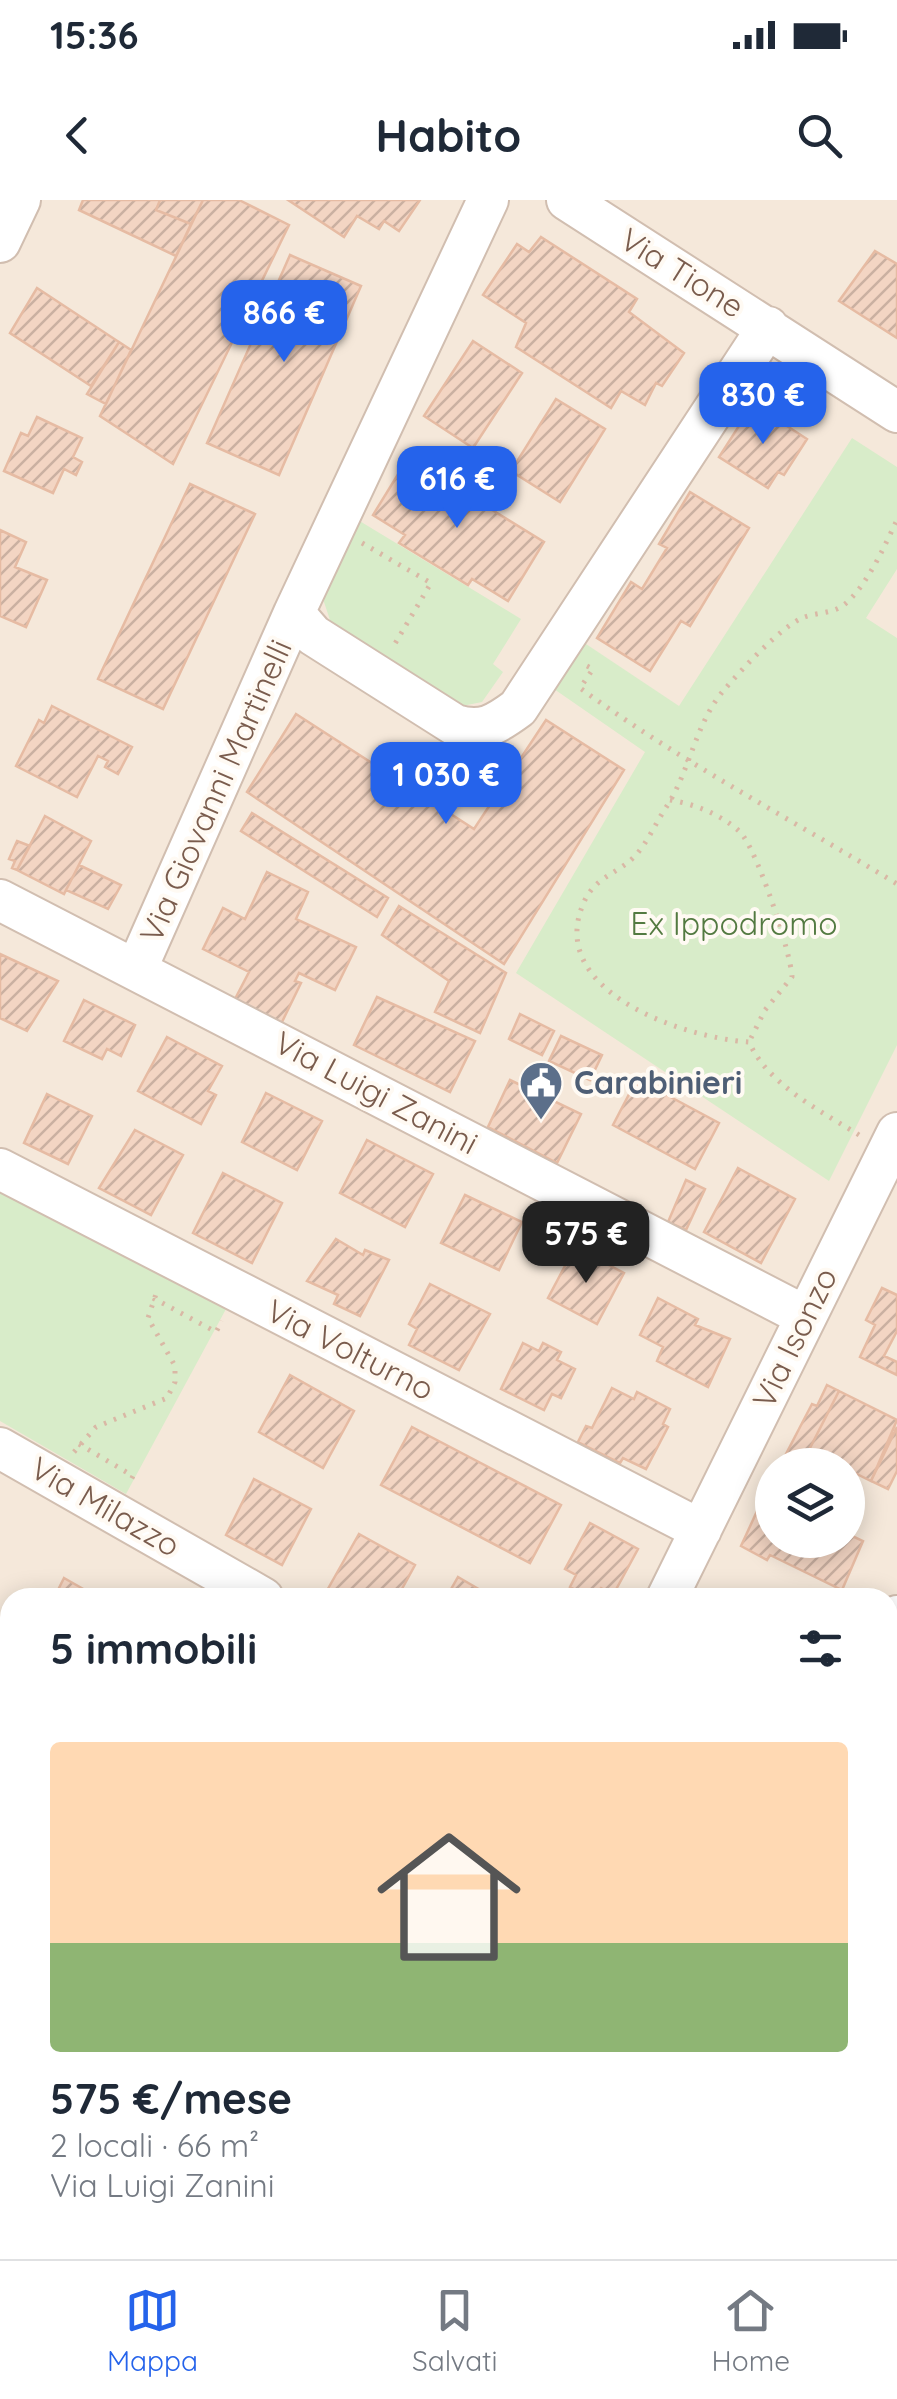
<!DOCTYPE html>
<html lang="it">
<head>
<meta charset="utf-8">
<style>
	:root { --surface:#fff; --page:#f2f2f3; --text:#1f2937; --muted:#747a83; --line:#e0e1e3; --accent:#2563eb }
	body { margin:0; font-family:Quicksand,sans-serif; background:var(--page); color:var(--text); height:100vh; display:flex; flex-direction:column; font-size:38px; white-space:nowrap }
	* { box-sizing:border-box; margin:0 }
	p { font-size:32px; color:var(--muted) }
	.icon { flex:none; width:55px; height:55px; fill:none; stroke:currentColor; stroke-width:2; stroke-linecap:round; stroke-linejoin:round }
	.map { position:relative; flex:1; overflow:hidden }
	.side { position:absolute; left:0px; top:1388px; width:898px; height:672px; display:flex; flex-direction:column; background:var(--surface); border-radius:30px 30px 0 0; box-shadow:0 5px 25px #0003 }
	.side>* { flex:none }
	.controls { position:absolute; left:755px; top:1248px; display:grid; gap:20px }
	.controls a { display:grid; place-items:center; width:110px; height:110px; border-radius:50%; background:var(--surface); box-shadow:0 5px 25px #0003; font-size:50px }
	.price { position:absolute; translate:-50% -85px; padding:0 22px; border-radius:20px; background:var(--accent); color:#fff; font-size:32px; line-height:65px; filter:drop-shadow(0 2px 5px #0008) }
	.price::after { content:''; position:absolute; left:50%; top:60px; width:30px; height:22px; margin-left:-15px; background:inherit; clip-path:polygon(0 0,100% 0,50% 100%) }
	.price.on { background:#222; color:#fff }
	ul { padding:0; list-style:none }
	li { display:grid; align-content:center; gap:20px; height:530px; padding:0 50px }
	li+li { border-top:2px solid var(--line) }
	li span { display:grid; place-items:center; height:310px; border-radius:10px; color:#555 }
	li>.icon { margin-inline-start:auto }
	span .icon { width:180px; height:180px; fill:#fffc; stroke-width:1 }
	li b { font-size:42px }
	h2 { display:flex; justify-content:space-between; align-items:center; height:120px; padding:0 50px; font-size:42px }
	.status { display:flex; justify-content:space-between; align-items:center; height:70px; padding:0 50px; background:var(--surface); direction:ltr }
	.status svg { height:28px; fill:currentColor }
	header { display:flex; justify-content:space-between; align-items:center; height:130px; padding:0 50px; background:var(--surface); font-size:45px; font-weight:700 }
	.tabs { display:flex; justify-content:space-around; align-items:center; height:140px; border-top:2px solid var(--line); background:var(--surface); font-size:28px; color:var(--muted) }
	.tabs a { display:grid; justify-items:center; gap:5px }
	.tabs .on { color:var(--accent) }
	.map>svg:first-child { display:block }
	.residential { fill:#f5e8da; fill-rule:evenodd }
	.green { fill:#d8ecc9 }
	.building { fill:url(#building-hatch); stroke:#e6bba3; stroke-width:2.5 }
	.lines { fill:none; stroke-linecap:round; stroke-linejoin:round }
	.minor-casing { stroke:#d1beb0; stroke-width:44 }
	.path { stroke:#d9b8a5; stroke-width:5; stroke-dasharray:2.5 8; stroke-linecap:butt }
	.minor { stroke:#fff; stroke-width:40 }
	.labels { text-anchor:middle; stroke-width:8; stroke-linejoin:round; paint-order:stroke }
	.street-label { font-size:32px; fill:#7a5c4d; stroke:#fffaf3 }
	.park-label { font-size:32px; fill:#537a41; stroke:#fffaf3 }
	.service-label { font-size:32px; font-weight:bold; fill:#4e5e75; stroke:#fffaf3; text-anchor:start }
</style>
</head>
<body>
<div class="status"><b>15:36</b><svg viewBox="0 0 49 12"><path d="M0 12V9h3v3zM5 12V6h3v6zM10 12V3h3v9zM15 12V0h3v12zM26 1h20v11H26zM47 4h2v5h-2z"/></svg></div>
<header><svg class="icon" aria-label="back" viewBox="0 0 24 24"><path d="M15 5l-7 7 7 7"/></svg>Habito<svg class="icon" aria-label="search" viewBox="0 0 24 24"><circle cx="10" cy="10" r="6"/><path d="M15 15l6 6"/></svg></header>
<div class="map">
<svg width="897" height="2059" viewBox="0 0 897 2059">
	<defs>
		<pattern id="building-hatch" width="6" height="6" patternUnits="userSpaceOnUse" patternTransform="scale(2.5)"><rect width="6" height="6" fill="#f3d5c3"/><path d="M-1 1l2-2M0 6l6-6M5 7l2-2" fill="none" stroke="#cab0a1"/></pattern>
	</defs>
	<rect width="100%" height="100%" fill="#fdf6ec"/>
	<path class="residential" d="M0,0H897V2059H0ZM772,1265H848V1340H772ZM10,1398H888V2050H10Z"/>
	<path class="green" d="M852,238L897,267V369L866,418L897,438V845L829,981L516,773L645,552L554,489L583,442L679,506Z
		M358,320L521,419L493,464L503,472L482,502L462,506L331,423L323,399Z
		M0,993L226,1109L126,1294L0,1221Z
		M888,1960L897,1964V2059H824L827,2050H888Z"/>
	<path class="building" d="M83,0H160L156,10L191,24L176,56L79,10Z
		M160,0H203L191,24L156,10Z
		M203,0H239L289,25L173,264L100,216Z
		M288,0H420L399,31L384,21L379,29L357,16L344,37Z
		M541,37L637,99L629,112L684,153L662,186L656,183L645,205L621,191L611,208L516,147L526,123L483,95L517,44L529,52Z
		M875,51L897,64V138L839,101Z
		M290,55L361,86L279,275L207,243Z
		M37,88L119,142L91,186L10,133Z
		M473,141L522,173L473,248L424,216Z
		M119,142L131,150L106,204L87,194Z
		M556,199L605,229L560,302L511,271Z
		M753,204L807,239L784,275L778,272L768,288L719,257Z
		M37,217L82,238L73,257L82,262L76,275L64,269L53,293L4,271L21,233L28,236Z
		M408,258L544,342L508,401L472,379L468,385L399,343L405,335L373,315Z
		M190,284L255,314L163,509L98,479Z
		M690,292L749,328L690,426L681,421L650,471L597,438L631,382L642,389L667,348L659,344Z
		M0,330L26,342L15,367L47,380L26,427L0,416Z
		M52,506L132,547L118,574L105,567L108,561L98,556L77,597L16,566L39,520L44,523Z
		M296,514L474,629L546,520L624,570L504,764L247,592Z
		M252,613L388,698L377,717L241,631Z
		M45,616L91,641L64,694L17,670Z
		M17,641L30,646L17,670L12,668L15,661L9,659Z
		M79,665L121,685L108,709L66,690Z
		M267,672L308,692L296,719L356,747L335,790L299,773L295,781L301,783L281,824L234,801L249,772L203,749L223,708L245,719Z
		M399,706L506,773L480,833L435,812L449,781L382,735Z
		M0,754L58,781L27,831L0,818Z
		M377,797L475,841L450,892L354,845Z
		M84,800L135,825L121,856L107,849L102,859L64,841Z
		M520,814L554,831L542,855L509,839Z
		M561,836L602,855L590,880L549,861Z
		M167,837L222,866L208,891L216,895L201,924L138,891Z
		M637,879L719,923L695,969L613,925Z
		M510,880L581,914L557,963L488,927Z
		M266,893L322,921L297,970L242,942Z
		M47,894L92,916L68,964L24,943Z
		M135,930L183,955L151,1015L99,988Z
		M367,940L433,974L405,1027L340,993Z
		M738,968L795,999L761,1063L704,1032Z
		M223,973L282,1003L252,1063L193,1033Z
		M686,980L705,989L686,1030L668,1022Z
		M465,995L522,1022L499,1070L441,1043Z
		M336,1039L363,1055L365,1050L389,1060L360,1116L334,1104L338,1095L307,1081Z
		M575,1047L624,1073L597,1124L548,1098Z
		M430,1084L490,1114L459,1170L409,1145L417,1129L409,1124Z
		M882,1088L897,1095V1131L884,1156L897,1162V1175L860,1157L875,1125L866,1120Z
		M658,1098L698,1119L695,1125L730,1139L708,1187L657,1161L663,1147L640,1135Z
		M523,1143L539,1151L543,1143L561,1152L557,1160L575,1169L561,1198L552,1194L544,1210L501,1189Z
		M290,1175L354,1211L323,1268L259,1232Z
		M827,1185L839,1191L809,1250L840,1265H808L786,1254L812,1204L817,1206Z
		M612,1188L634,1199L637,1192L670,1209L663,1224L668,1227L646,1269L623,1258L620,1263L578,1242L586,1226L592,1228Z
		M839,1191L897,1220L871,1281L809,1250Z
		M412,1227L561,1305L530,1363L381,1285Z
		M897,1227V1271L888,1289L871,1281Z
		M254,1279L311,1309L282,1365L226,1335Z
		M764,1296L772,1300V1340H848V1334L863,1341L842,1390L770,1355L767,1360L741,1346Z
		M590,1323L638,1349L613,1395L601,1388L591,1398L570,1387L576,1375L565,1369Z
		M359,1334L415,1365L397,1398L325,1394Z
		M458,1377L494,1398H446Z
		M64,1378L99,1398H54Z
		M890,1577L897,1581V1679L888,1674Z
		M7,1596L10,1638L7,1646L0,1643V1611Z
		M0,1754L10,1757V1827L0,1823Z
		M888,1848V1855L897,1859V1932L888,1929Z
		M0,1862L10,1866L7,1925L0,1922Z
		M111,2050H185L195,2053L193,2059H108Z
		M467,2050H529L526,2059L517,2055L515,2059H482Z
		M613,2050L654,2055L656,2050H665L691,2059H610Z"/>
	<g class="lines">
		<defs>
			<path id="minor" d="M488,0L294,413L313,435L455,525C482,533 495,525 518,508L768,127
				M567,0L897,212
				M0,42L20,0
				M0,700L805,1116
				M137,768L294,413
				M0,969L701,1330
				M0,1248L263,1398
				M667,1398L897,933
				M888,1435L897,1416
				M49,2059L52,2050
				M402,2059L405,2050
				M769,2059L770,2050"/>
		</defs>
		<use href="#minor" class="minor-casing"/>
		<path class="path" d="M362,343L431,383L393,447
			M587,466L593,469L580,488C681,562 791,619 897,684
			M670,600C695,604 722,615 740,632C757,649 791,753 792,777L765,810L749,842
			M859,935C821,911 768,885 749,842C684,838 544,791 584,702C595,677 617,674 634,657C647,644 656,622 667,606C690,570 696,522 724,490C741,470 780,428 802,418C816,412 833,414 845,404C868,384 884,347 897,320
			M153,1098L216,1132L222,1121
			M79,1244L133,1276L129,1284
			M74,1252L96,1227L167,1198L175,1182V1166L148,1118L157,1091"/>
		<use href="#minor" class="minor"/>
	</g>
	<defs>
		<symbol id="civic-pin" viewBox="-11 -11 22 30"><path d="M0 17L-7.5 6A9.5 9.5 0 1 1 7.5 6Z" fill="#5c6f8a" stroke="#fffaf3"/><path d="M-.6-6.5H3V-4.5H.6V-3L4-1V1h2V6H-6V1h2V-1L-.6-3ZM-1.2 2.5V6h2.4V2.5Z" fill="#fff"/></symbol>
	</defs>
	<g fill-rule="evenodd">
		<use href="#civic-pin" x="516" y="858" width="50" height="68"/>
	</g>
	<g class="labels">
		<g class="street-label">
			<text transform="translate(682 73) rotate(32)" y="11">Via Tione</text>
			<text transform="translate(216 591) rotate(-66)" y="11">Via Giovanni Martinelli</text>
			<text transform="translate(376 893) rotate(28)" y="11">Via Luigi Zanini</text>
			<text transform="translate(795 1138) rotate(-64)" y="11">Via Isonzo</text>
			<text transform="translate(350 1150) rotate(27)" y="11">Via Volturno</text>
			<text transform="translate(105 1307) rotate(30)" y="11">Via Milazzo</text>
		</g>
		<g class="park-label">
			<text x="734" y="735">Ex Ippodromo</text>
		</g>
		<g class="service-label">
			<text x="574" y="894">Carabinieri</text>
		</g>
	</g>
</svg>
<div class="controls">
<a><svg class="icon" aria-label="layers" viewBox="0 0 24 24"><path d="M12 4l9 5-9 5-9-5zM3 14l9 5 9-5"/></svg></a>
</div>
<b class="price" style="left:284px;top:165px">866 €</b>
<b class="price" style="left:763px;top:247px">830 €</b>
<b class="price" style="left:457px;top:331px">616 €</b>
<b class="price" style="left:446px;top:627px">1 030 €</b>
<b class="price on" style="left:586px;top:1086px">575 €</b>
<section class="side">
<h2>5 immobili<svg class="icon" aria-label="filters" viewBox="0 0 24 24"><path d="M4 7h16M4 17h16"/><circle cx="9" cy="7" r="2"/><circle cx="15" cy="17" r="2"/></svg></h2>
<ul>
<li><span style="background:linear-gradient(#ffd9b3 65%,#8fb573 0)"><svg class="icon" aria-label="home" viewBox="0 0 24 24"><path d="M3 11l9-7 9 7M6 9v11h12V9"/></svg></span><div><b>575 €/mese</b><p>2 locali · 66 m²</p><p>Via Luigi Zanini</p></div></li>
</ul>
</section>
</div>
<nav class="tabs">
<a class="on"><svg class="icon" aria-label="map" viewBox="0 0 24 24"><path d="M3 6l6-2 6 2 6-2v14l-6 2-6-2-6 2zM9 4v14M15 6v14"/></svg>Mappa</a>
<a><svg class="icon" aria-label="saved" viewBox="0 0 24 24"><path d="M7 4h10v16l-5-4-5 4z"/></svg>Salvati</a>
<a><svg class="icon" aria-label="home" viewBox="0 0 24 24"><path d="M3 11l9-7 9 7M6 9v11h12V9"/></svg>Home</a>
</nav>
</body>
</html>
